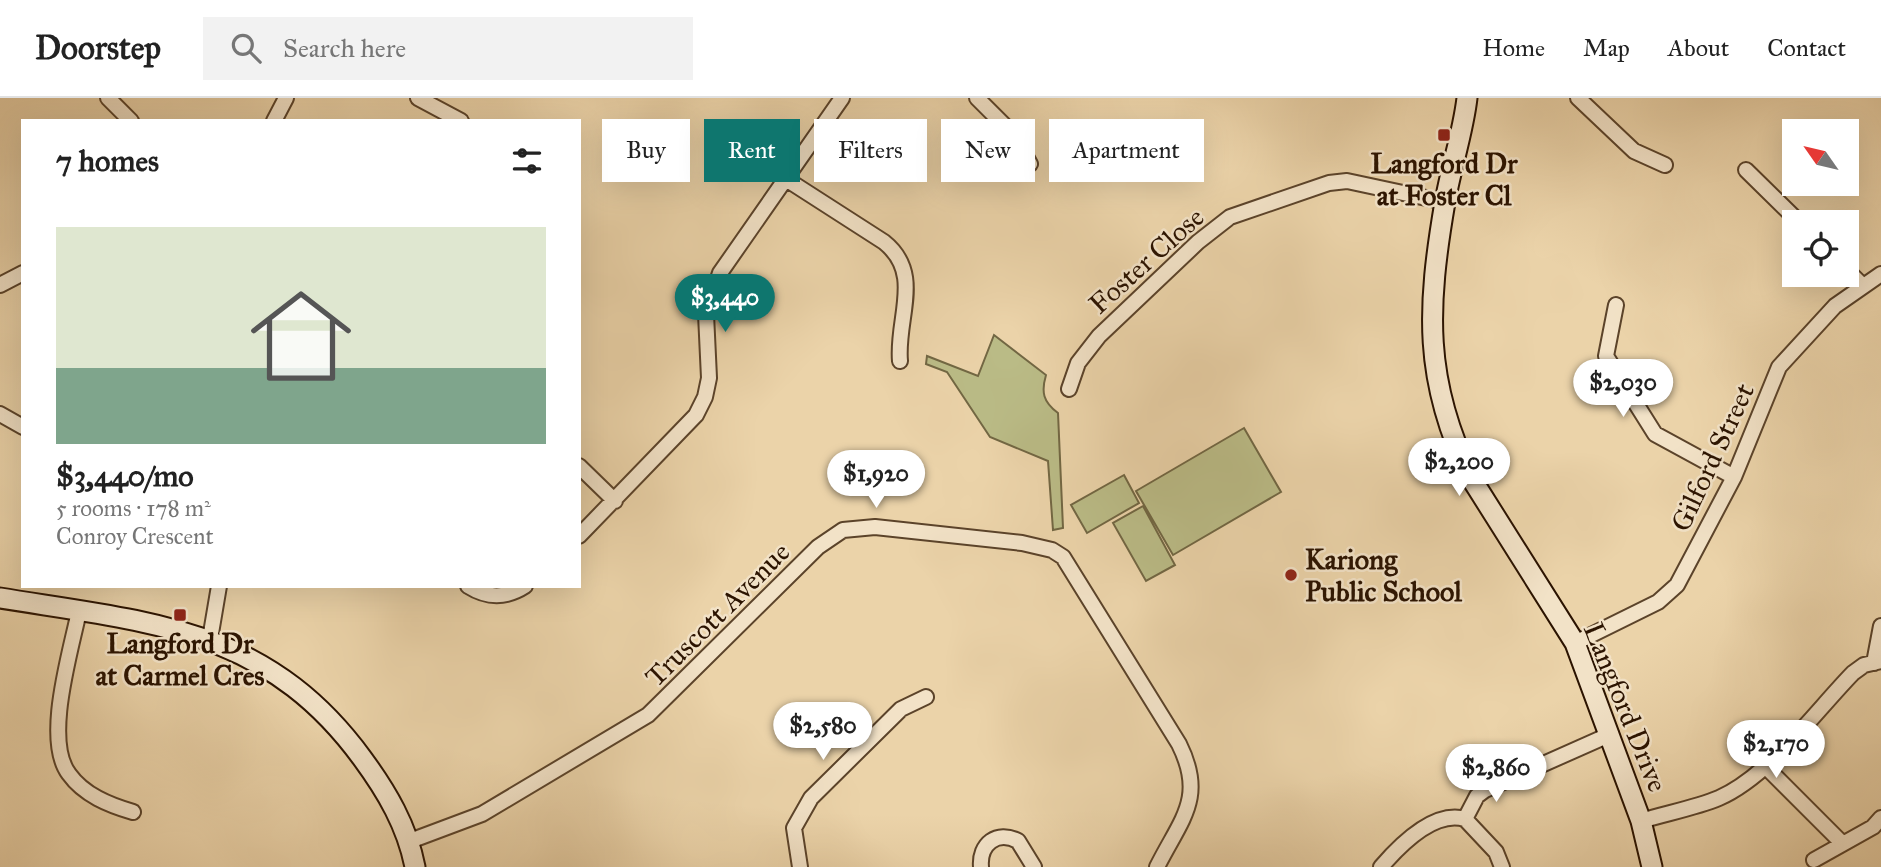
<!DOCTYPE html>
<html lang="en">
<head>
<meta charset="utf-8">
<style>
	:root { --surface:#fff; --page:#f2f2f2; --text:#222; --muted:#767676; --line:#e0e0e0; --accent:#0f766e }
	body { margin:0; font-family:"IM FELL Great Primer",serif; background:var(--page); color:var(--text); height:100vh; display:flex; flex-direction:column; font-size:26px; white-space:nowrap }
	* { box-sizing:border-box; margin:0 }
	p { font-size:23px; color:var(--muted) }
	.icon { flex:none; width:38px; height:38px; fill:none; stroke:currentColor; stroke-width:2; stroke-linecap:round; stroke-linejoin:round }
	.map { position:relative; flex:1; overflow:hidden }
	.drawer { position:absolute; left:21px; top:21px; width:560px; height:469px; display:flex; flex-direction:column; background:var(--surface); border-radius:0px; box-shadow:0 7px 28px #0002 }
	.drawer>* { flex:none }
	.guide { position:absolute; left:602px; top:21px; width:665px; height:63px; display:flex; gap:14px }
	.needle { width:46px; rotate:304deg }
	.tools { position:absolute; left:1782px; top:21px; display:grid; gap:14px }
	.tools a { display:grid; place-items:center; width:77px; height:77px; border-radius:0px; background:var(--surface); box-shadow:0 7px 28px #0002; font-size:35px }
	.price { position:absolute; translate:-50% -60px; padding:0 16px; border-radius:24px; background:#fff; color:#222; font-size:23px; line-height:46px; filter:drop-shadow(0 2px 4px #0008) }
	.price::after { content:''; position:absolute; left:50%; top:42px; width:21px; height:16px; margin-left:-10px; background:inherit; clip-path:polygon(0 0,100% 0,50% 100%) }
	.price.selected { background:var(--accent); color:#fff }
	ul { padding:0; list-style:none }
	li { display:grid; align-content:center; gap:14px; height:371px; padding:0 35px }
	li span { display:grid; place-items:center; height:217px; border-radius:0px; color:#555 }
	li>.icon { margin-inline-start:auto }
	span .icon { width:126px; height:126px; fill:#fffc; stroke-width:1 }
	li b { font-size:30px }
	h2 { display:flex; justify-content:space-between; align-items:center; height:84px; padding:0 35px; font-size:30px }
	.chip { padding:0 24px; border-radius:0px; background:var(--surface); box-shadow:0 7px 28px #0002; font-size:24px; line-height:63px }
	.chip.selected { background:var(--accent); color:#fff }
	header { display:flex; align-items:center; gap:42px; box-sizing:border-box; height:98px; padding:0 35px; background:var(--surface); border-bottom:2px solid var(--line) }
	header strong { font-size:33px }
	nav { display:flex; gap:38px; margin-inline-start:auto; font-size:24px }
	.search { width:490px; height:63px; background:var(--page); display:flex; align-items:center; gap:18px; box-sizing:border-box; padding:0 24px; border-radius:0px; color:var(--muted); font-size:26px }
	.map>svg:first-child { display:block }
	.green { fill:#babb86; stroke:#726743; stroke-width:2 }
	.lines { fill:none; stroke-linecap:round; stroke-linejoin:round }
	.street-casing { stroke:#5b432a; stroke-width:18 }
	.secondary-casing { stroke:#2b1300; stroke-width:23 }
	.street { stroke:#f2e2c7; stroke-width:14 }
	.secondary { stroke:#f2e2c7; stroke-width:19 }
	.poi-dot { fill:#8f2418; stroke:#f2e2c7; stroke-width:2.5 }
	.labels { text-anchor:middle; stroke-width:5; stroke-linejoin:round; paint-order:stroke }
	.poi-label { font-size:28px; font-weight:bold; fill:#2b1300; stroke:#f2e2c7 }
	.street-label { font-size:28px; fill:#2b1300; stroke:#f2e2c7 }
</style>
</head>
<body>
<header>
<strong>Doorstep</strong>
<div class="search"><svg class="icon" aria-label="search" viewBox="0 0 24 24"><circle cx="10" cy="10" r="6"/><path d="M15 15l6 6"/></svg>Search here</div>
<nav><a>Home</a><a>Map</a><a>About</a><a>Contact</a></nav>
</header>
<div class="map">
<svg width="1881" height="769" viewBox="0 0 1881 769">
	<rect width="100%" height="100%" fill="#ebd3a9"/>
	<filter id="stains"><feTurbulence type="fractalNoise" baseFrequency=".00286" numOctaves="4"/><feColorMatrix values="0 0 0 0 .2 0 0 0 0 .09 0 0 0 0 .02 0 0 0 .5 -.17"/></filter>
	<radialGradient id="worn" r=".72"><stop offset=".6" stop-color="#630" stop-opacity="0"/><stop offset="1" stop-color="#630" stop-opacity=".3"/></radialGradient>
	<path class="green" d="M994,237L1046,277C1041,294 1043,304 1058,315L1063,430L1053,432L1048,363L990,339L947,274L926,266L927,258L978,278Z
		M1244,330L1281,394L1173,457L1136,393Z
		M1124,377L1139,405L1087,435L1071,407Z
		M1143,408L1175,467L1146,483L1113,425Z"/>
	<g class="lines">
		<defs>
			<path id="street" d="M108,0L131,23
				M418,0L461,23
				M977,0L1015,38L1030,66
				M1578,0L1634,53L1665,67
				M274,23L286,0
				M1746,72L1799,124
				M786,81L884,144C924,176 896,220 900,263
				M1846,171L1862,187
				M0,187L23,175
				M1616,207L1606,258L1655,336L1734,379
				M1069,291L1078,265L1099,238L1198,144L1230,119L1329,85L1347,83L1445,104
				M0,316L23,329
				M579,368L615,403
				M579,438L696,317L705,299L709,280L706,216L720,175L842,0
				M468,488C487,500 505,501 525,488
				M79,513C71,553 43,642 69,676C84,697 109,707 133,714
				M210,541L219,488
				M1575,545L1658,504L1677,487L1734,379L1779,269L1835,208L1881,176
				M1874,565L1881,528
				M1765,668L1842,745
				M1465,721L1496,754L1502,769
				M1641,723C1667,715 1695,710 1719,700C1769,678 1815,614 1853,575L1864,567L1881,563
				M410,743L482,716L648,617L818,449L843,432L875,429L1022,445L1052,452L1063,459L1179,646C1206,700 1181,721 1157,769
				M1814,762L1873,729L1881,720
				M800,769L794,730L811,700L901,611L926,599
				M981,769C979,746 997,732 1018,743L1034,769
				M1381,769C1400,747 1434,712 1465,721L1477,698L1485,692L1611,636"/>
			<path id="secondary" d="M1467,0C1463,35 1451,69 1445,104C1427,209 1423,282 1471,380L1575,545L1641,723L1652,769
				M0,500C148,524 266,529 362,660C387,694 407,728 415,769"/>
		</defs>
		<use href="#street" class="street-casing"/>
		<use href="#secondary" class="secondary-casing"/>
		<use href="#street" class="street"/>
		<use href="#secondary" class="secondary"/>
	</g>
	<g class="poi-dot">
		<rect x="1437" y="30" width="14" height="14" rx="3.5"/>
		<circle cx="1291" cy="477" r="7"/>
		<rect x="173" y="510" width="14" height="14" rx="3.5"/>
	</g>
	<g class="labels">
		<g class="poi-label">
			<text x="1444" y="75">Langford Dr<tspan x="1444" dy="32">at Foster Cl</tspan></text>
			<text x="1305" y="471" text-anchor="start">Kariong<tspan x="1305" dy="32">Public School</tspan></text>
			<text x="180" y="555">Langford Dr<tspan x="180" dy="32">at Carmel Cres</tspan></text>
		</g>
		<g class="street-label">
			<text transform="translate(1146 162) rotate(-42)" y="10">Foster Close</text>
			<text transform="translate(1712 359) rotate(-65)" y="10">Gilford Street</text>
			<text transform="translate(717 516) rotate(-45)" y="10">Truscott Avenue</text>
			<text transform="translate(1626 609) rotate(68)" y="10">Langford Drive</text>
		</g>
	</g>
	<rect width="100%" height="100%" filter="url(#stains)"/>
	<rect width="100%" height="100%" fill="url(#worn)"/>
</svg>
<div class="tools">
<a><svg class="needle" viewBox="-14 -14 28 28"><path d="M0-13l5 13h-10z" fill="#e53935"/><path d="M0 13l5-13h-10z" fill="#767676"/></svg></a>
<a><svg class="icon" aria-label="locate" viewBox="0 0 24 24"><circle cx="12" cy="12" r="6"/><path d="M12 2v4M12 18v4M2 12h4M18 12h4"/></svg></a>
</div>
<b class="price selected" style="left:725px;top:236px">$3,440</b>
<b class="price" style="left:1623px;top:321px">$2,030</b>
<b class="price" style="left:1459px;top:400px">$2,200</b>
<b class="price" style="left:876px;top:412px">$1,920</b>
<b class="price" style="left:823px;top:664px">$2,580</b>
<b class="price" style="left:1776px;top:682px">$2,170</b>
<b class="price" style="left:1496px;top:706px">$2,860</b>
<div class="guide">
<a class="chip">Buy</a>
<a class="chip selected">Rent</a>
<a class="chip">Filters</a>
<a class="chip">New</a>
<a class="chip">Apartment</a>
</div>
<section class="drawer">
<h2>7 homes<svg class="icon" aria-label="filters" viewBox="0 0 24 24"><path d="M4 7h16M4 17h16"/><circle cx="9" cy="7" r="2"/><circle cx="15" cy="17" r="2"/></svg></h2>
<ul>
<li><span style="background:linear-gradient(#dfe7d0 65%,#7fa58c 0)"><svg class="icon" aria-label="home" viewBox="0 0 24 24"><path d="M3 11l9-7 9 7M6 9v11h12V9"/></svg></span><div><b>$3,440/mo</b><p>5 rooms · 178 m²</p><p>Conroy Crescent</p></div></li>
</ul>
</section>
</div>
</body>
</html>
